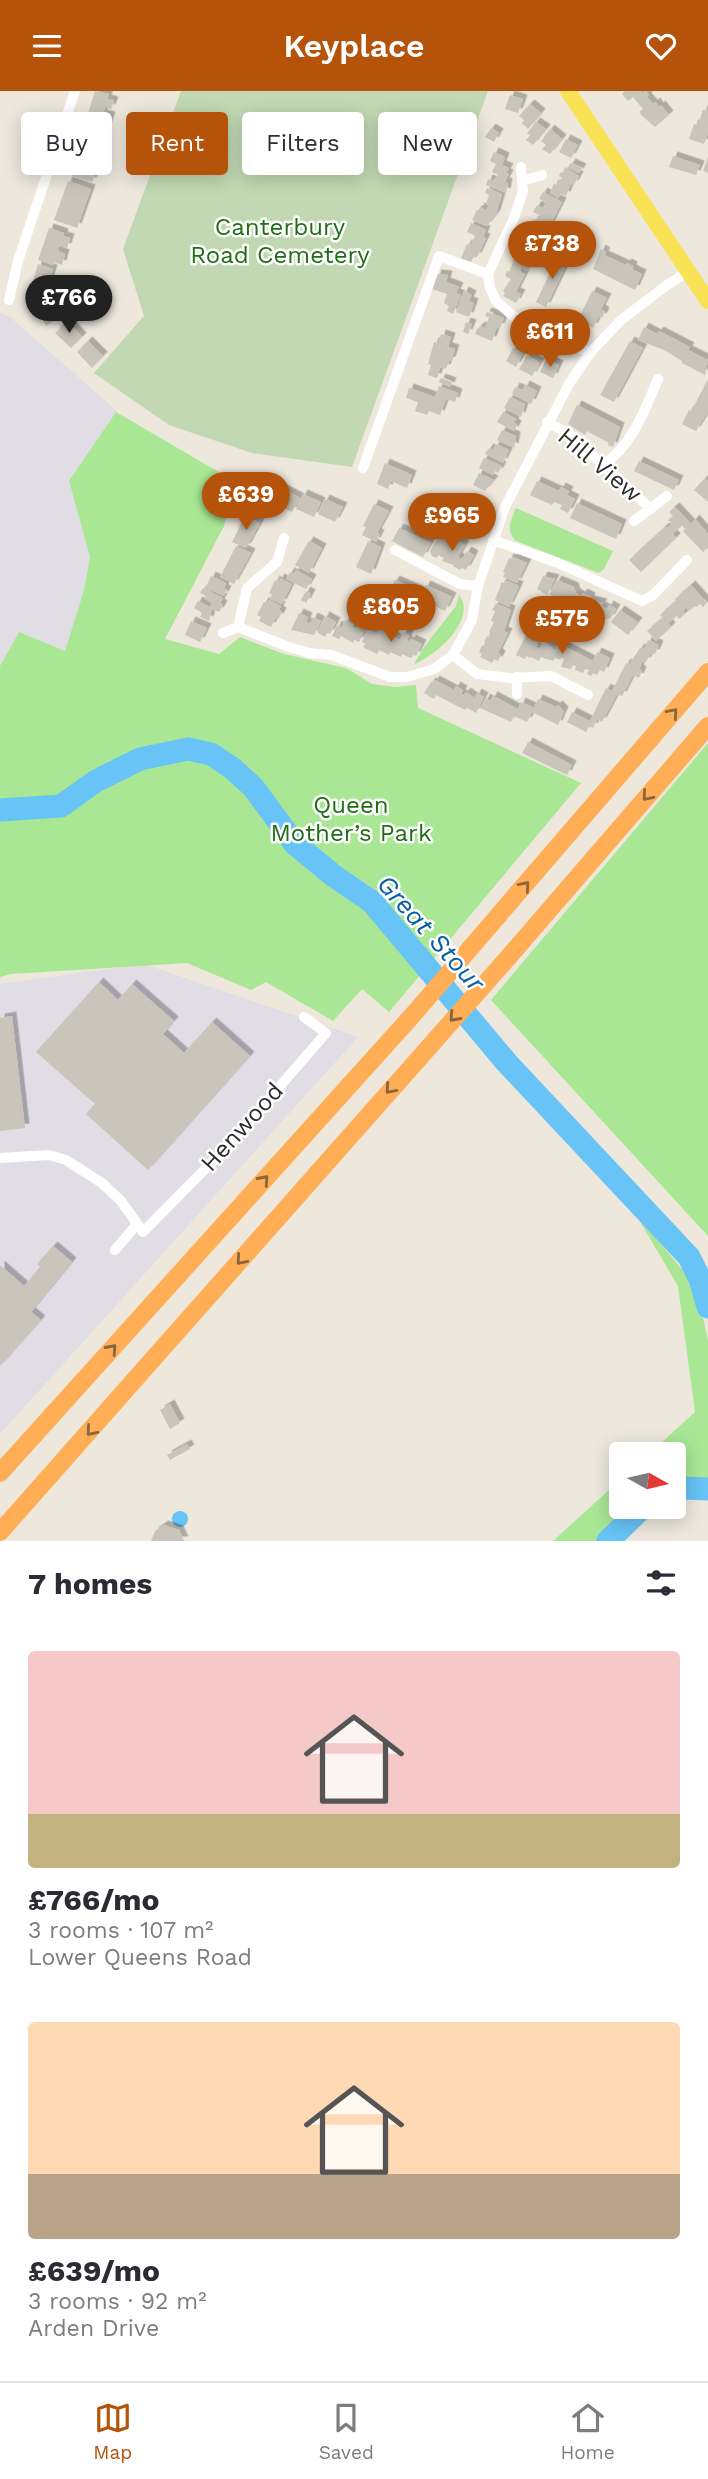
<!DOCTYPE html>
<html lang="en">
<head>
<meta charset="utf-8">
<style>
	:root { --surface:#fff; --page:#f7f7f7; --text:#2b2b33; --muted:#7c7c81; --line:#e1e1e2; --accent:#b45309 }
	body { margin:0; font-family:"Work Sans",sans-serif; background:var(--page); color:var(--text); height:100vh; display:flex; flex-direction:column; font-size:26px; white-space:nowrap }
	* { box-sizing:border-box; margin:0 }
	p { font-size:23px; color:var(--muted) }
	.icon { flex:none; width:38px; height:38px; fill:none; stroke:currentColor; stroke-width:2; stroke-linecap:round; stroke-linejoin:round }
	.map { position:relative; height:1450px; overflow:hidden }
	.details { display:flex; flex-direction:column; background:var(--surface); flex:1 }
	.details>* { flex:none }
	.guide { position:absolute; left:21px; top:21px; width:667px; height:63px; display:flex; gap:14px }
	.needle { width:46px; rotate:98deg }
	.fabs { position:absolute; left:609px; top:1351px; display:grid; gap:14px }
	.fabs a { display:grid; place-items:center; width:77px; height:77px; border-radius:7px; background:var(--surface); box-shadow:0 4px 18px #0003; font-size:35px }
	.price { position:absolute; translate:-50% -60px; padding:0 16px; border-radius:24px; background:var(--accent); color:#fff; font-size:23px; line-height:46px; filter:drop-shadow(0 2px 4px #0008) }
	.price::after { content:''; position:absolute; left:50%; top:42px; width:21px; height:16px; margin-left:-10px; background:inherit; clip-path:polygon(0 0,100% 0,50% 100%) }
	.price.selected { background:#222; color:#fff }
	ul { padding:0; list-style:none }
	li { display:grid; align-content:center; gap:14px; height:371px; padding:0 28px }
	li span { display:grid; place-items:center; height:217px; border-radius:7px; color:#555 }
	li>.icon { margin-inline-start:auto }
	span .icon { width:126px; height:126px; fill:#fffc; stroke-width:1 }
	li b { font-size:30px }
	h2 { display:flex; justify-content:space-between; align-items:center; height:84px; padding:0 28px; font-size:30px }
	.pill { padding:0 24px; border-radius:7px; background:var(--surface); box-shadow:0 4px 18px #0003; font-size:24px; line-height:63px }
	.pill.selected { background:var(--accent); color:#fff }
	header { display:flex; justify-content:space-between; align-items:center; height:91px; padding:0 28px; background:var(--accent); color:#fff; font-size:32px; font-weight:600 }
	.dock { display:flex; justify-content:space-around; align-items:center; height:98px; border-top:2px solid var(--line); background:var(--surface); font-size:19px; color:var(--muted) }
	.dock a { display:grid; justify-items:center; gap:4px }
	.dock .selected { color:var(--accent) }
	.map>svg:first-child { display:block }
	.industrial { fill:#e0dde5 }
	.green { fill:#a9e795 }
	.cemetery { fill:#c1d8b2 }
	.water { fill:#68c3f6 }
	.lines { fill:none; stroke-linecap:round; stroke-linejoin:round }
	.river { stroke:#68c3f6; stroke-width:23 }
	.building { fill:#c9c5ba; filter:url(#shadow) }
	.street { stroke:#fff; stroke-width:10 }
	.primary { stroke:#f9e255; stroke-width:16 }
	.highway { stroke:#ffae55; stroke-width:18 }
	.oneway { stroke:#8a663e }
	.labels { text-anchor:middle; stroke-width:5; stroke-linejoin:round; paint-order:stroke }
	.park-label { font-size:24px; fill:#206d16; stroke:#fff }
	.street-label { font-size:24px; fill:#2b2b2b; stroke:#fff }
	.water-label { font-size:26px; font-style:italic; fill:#055fa4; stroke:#fff }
</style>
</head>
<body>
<header><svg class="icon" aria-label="menu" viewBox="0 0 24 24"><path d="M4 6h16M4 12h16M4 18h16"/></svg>Keyplace<svg class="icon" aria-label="heart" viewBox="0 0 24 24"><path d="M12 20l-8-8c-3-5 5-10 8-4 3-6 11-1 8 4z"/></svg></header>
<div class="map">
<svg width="708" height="1450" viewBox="0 0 708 1450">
	<defs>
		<filter id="shadow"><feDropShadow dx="4.5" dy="-4.5" stdDeviation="0" flood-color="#0004"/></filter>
	</defs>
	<rect width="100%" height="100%" fill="#ede7dc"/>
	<path class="industrial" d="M0,222L10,226L117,320L69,390L90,466L84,499L65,561L19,541L0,575Z
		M144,873L358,946L0,1343V893Z"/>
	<path class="green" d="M116,321L234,390L224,435L165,548L219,563L240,546L284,563L346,577L372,593L395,596L416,594L418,617L581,692L389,921L362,898L333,930L266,891L251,899L187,872L11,883L0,886V575L19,541L65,560L84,499L90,466L69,390Z
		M516,417L613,460L604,478L599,482L516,450C505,440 511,429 516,417Z
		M459,504C478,528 435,566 414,573L424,556L456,515Z
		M708,652V1145L491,909Z
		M635,1122L696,1195L708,1249V1389L674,1391V1363H649L695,1321L678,1195Z
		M621,1388V1416H638L612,1446L608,1450H553Z"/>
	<path class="cemetery" d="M181,0H488L352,376L252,362L169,334L94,282L144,225L123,158Z"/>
	<path class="water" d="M172 1428a8 8 0 1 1 16 0a8 8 0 1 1-16 0Z"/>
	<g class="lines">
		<path class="river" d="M0,719L61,715L96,690L140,668L188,658L211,663L232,677L253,696L295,753L334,785L372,811L507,972L689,1166L700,1188L708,1216
			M674,1400L685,1397L708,1398
			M608,1450L643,1416"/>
	</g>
	<path class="building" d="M95,0L109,3L107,8L114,10L111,18L105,16L103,23L111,25L107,37L99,34L97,42L103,44L100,55L94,53L92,57L100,59L97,68L76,61Z
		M625,0H641L643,2L646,0L649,4L647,6L653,13L656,11L659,16L661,14L669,24L655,36L641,24L640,20L643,18L633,6L628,10L622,3Z
		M510,4L523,8L518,22L505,18Z
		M530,13L541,22L528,38L522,32L524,29L519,25Z
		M703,19L708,20V42L704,53L689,48L694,33L698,34Z
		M536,31L546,38L533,54L526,49L530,44L527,42Z
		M491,37L499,42L494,51L485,46Z
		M550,38L562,48L550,63L542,58L546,54L541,50Z
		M566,48L578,54L571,67L559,61Z
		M494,61L505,66L502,74L509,77L506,82L509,83L505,91L508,92L506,102L486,94L488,88L493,90L498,84L492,81L496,73L490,70Z
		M673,65L700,74L696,84L669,76Z
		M708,66V82L703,80Z
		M83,71L97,76L92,91L72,85L75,76L81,78Z
		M571,72L582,77L579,82L568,77Z
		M566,77L579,85L574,94L571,92L566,105L561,103L558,107L550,102L554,93L556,94L562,87L559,85L561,81L563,82Z
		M68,90L91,98L77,137L54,129Z
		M487,97L502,103L496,123L487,135L472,129L477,119H479L480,116L486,119L489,114L486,113L489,104L485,102Z
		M543,101L562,111L550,135L537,129L540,124L533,121L537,114L543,117L546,111L539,108Z
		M534,129L547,136L542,145L538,143L536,147L526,142L529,133L532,134Z
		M471,132L486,139L483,146L486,147L477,166L474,165L471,171L461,167L467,153L471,154L475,145L467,141Z
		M49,137L64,142L63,145L70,147L67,157L59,155L58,160L65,163L62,174L54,171L53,174L38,169Z
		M526,143L535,148L534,151L536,152L529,166L520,162Z
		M601,158L606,161L604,164L626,174L627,172L633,175L632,178L642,183L635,199L593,178Z
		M519,164L533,171L528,180L521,177L520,181L525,183L516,201L521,203L516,212L503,205L505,201L503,200L511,188L505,185L507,180L510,181L514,167L517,168Z
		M558,165L568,170L546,216L536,211Z
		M38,173L53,178L47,198L32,193Z
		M437,183L448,184L446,191L459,196L456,202L461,204L453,223L447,220L449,215L444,212L447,203L432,198Z
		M35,198L47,202L45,210L48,208L60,226L46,235L32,208Z
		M464,200L472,204L469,210L474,212L469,226L456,221Z
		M592,200L607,207L601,218L605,221L602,227L599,225L593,237L578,229Z
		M487,221L504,227L500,237L497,236L492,250L475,243L477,238L481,235L485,237L489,226L485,225Z
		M67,230L82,246L71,257L55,242Z
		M466,231L472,233L468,243L463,241Z
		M644,236L657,243L659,240L690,256L688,259L708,269L705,284L682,272V270L664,259L638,249Z
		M441,243L451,246L448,256L455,258L451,270H449L446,278L440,276L437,287L428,284L431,274L428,273L434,251L439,252Z
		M88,250L103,265L92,277L77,261Z
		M630,250L643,257L614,311L600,304Z
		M513,257L523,262L516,276L506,270Z
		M527,264L540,272L532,285L519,278Z
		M546,268L559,274L553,287L540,281Z
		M441,287L452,291L450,296L439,291Z
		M708,288V320L696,340L682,333L689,319L691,321Z
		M525,294L537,300L531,313L512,303L515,296L523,299Z
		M439,295L458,302L455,311L446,308L440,324L429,320L427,324L415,320L418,311L406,307L409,297L435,306Z
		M510,306L525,313L521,326L504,317Z
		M577,314L620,336L613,356L608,354L609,352L587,340L585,344L568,333Z
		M503,321L516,328L514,332L517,334L514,340L497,331Z
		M502,339L516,345L514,357L497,349Z
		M496,353L509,359L503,372L485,363L489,357L493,359Z
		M484,367L502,375L498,382L495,380L493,384L479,377Z
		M639,370L679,389L674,399L634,380Z
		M385,372L412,384L407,397L391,390L388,398L377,393Z
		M479,382L494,389L485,400L473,394Z
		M705,387L708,390V411L694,399Z
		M537,390L559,400L561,396L569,400L567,404L575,408L568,422L560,418L562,414L554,411L552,414L530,404Z
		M281,397L300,407L292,421L273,412Z
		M303,403L321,411L314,426L296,418Z
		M325,408L343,416L335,431L318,423Z
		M577,412L622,433L616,448L570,427Z
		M374,413L389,420L377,442L380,443L376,451L362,444L366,436L363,435Z
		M675,416L691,433L695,428L708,443V457L703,461L683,440L685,438L682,434L673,443L676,447L641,481L629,469L665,436L667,437L672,432L668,429L673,425L669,421Z
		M245,425L260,432L246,457L232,451Z
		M399,437L431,452L423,466L392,450Z
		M438,446L451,452L454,448L465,454L458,466L462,468L467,460L474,464L466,479L462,477L460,479L453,475L454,474L442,470L444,467L438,464L437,467L432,465L430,460Z
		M309,450L322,457L309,482L295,474Z
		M368,450L381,456L371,483L356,476Z
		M236,455L251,462L234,493L220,486Z
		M513,466L527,472L517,492L503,486L505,482L503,481L509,467L512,468Z
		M296,479L312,488L306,498L286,488L290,481L294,483Z
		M211,485L226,492L224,498L227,499L224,505L206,497Z
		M543,485L555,488L547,504L537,498Z
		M280,487L292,493L282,513L270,508L272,504L269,502L275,489L278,491Z
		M395,489L420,500L413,514L388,502Z
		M505,489L519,495L509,516L495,509L502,491L504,492Z
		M557,489L574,496L576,502L581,505L583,502L591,506L590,509L603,512L601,515L607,518L609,514L616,518L610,528L606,526L602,533L594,528L598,521L594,519L591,526L587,525L585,529L580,527L586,516L582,514L578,521L569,516L570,514L549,503Z
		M426,494L452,506L445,520L419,507Z
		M691,494L707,512L703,516L700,513L696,516L695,515L689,520L686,516L683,522L685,523L679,528L677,525L668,532L671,536L656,550L647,540L663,527L660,524L676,510L675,508Z
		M203,497L223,507L220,512L223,514L219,521L212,518L209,530L200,526L202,522L194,517L198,510L210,516L212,512L204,507L206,505L200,502Z
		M306,500L311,503L306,512L301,509Z
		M269,509L281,515L279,519L282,521L279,527L276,526L271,536L259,530L261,526L257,524L264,511L267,512Z
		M496,512L511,519L504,540L508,542L498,562L501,564L498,570L494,568L492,572L480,566L482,563L479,561L482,554L485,556L487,553L484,551L487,545L490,546L492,543L489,541L494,531L491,530L495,520L492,519Z
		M620,519L638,531L628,544L611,531Z
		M299,522L308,526L306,531L310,533L313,526L321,530L314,544L291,539Z
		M325,525L336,531L330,543L327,542L325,546L317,541Z
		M345,529L353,533L352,536L356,538L359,533L366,537L359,551L354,549L353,552L341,545L339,548L332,545L337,534L342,537Z
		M191,530L207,537L200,551L185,544Z
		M368,538L377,543L380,538L400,549L403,541L409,544L407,549L410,551L411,548L422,553L416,565L413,564L411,567L402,563L401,566L390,561L389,564L379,559L377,563L363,556L365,553L362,551Z
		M527,542L540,548L536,556L540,558L544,550L555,559L558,552L593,570L597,561L610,567L604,581L600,579L597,584L593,582L591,585L587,583L589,579L585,578L583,582L575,579L576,575L573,574L571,578L561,576L564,568L561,567L560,569L555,567L553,570L541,566L539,570L531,566L530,567L526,565L525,568L516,564Z
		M648,549L659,554L655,563L651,562L646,571L643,570L639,578L642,580L639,587L633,584L622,605L617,603L602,631L597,628L593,637L589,635L586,641L567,631L572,621L590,630L606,597L612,600L626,572L629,574L640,557L644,558Z
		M435,589L454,599L456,595L463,599L461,603L464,604L466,601L475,607L477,602L484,606L476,622L467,617L465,619L436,604L434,608L424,602L431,591L433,592Z
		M493,605L518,618L521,611L534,617L538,608L556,616L558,614L564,620L558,634L532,621L527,631L514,625L511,631L480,617L486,607L490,610Z
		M528,651L572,674L567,684L522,662Z
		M99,891L118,909L132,893L174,930L163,943L184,962L212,931L250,965L148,1079L86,1023L95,1013L36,961Z
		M12,925L25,1037L0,1040V927Z
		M53,1155L72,1171L31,1221L41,1229L0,1275V1174L24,1195L40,1176L37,1173Z
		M170,1313L180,1332L170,1338L160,1319Z
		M187,1353L190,1358L170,1369L167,1364Z
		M164,1434L179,1439L184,1450H151L155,1440Z"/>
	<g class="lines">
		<path class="street" d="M521,76L523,100L514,127L488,183L490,197L496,210L513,225L590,262
			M522,90L542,84
			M9,209L18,170L75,0
			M547,331L569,343L651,418
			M604,373C632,355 645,318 658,288
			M363,377L439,165L488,183
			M634,430L667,405
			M493,449L558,472L642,510L653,504L687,469
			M395,459L460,493L478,495
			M238,536L289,556L309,562L331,564L390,586H407L434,578L453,564L472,529L478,495L505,416L569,293L590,262L621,229L667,194L689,180
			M238,536L247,497L277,471L284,447
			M223,542L238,536
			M453,564L477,583L510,587L551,585L588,604
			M517,586V603
			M0,1067L49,1064L66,1069L102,1092L121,1110L143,1141L229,1054L326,942L304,926
			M115,1159L137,1133"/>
		<path class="primary" d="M568,0L708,210"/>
		<path class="highway" d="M0,1382L411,926L708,581
			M0,1441L506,869L708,635"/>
	</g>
	<defs><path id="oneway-chevron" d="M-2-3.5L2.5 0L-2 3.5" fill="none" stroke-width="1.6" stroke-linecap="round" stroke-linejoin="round" transform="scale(1.75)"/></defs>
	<g class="oneway">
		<use href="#oneway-chevron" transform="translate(673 622) rotate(-49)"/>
		<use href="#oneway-chevron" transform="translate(647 705) rotate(131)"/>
		<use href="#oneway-chevron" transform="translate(525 795) rotate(-49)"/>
		<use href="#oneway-chevron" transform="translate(454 926) rotate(132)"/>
		<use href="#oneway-chevron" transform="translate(390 998) rotate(131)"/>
		<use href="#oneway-chevron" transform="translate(264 1089) rotate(-48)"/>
		<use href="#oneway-chevron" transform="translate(241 1169) rotate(131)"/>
		<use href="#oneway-chevron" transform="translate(112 1258) rotate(-48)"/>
		<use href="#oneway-chevron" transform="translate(91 1340) rotate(131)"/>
	</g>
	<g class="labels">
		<g class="park-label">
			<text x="280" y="144">Canterbury<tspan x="280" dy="28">Road Cemetery</tspan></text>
			<text x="351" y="722">Queen<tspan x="351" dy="28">Mother’s Park</tspan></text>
		</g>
		<g class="street-label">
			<text transform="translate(600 374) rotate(40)" y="8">Hill View</text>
			<text transform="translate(242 1036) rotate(-48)" y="8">Henwood</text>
		</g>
		<g class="water-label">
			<text transform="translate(431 842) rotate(48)" y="9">Great Stour</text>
		</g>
	</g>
</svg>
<div class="fabs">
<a><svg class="needle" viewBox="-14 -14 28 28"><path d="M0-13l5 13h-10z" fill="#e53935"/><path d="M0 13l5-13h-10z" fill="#7c7c81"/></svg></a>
</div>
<b class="price" style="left:552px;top:190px">£738</b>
<b class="price selected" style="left:69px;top:244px">£766</b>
<b class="price" style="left:550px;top:278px">£611</b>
<b class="price" style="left:246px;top:441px">£639</b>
<b class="price" style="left:452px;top:462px">£965</b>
<b class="price" style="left:391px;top:553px">£805</b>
<b class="price" style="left:562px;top:565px">£575</b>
<div class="guide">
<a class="pill">Buy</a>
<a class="pill selected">Rent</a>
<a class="pill">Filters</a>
<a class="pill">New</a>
</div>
</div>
<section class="details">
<h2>7 homes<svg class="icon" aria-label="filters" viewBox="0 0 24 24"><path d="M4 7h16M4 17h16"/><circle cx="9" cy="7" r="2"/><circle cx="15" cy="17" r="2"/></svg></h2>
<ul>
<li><span style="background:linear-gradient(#f6c9c9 75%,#c2b280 0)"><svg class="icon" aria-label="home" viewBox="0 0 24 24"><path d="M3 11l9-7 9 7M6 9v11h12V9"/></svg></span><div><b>£766/mo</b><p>3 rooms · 107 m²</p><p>Lower Queens Road</p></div></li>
<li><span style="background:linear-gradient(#ffd9b3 70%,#b9a48a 0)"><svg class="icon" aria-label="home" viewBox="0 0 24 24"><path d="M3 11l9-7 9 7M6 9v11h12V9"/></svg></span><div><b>£639/mo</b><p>3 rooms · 92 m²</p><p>Arden Drive</p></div></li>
</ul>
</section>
<nav class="dock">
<a class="selected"><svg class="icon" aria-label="map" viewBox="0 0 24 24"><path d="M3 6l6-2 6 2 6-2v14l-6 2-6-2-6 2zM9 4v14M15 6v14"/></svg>Map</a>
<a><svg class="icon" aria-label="saved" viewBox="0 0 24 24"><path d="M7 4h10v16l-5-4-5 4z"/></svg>Saved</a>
<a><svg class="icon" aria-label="home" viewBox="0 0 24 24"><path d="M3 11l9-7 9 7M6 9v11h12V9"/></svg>Home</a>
</nav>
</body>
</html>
